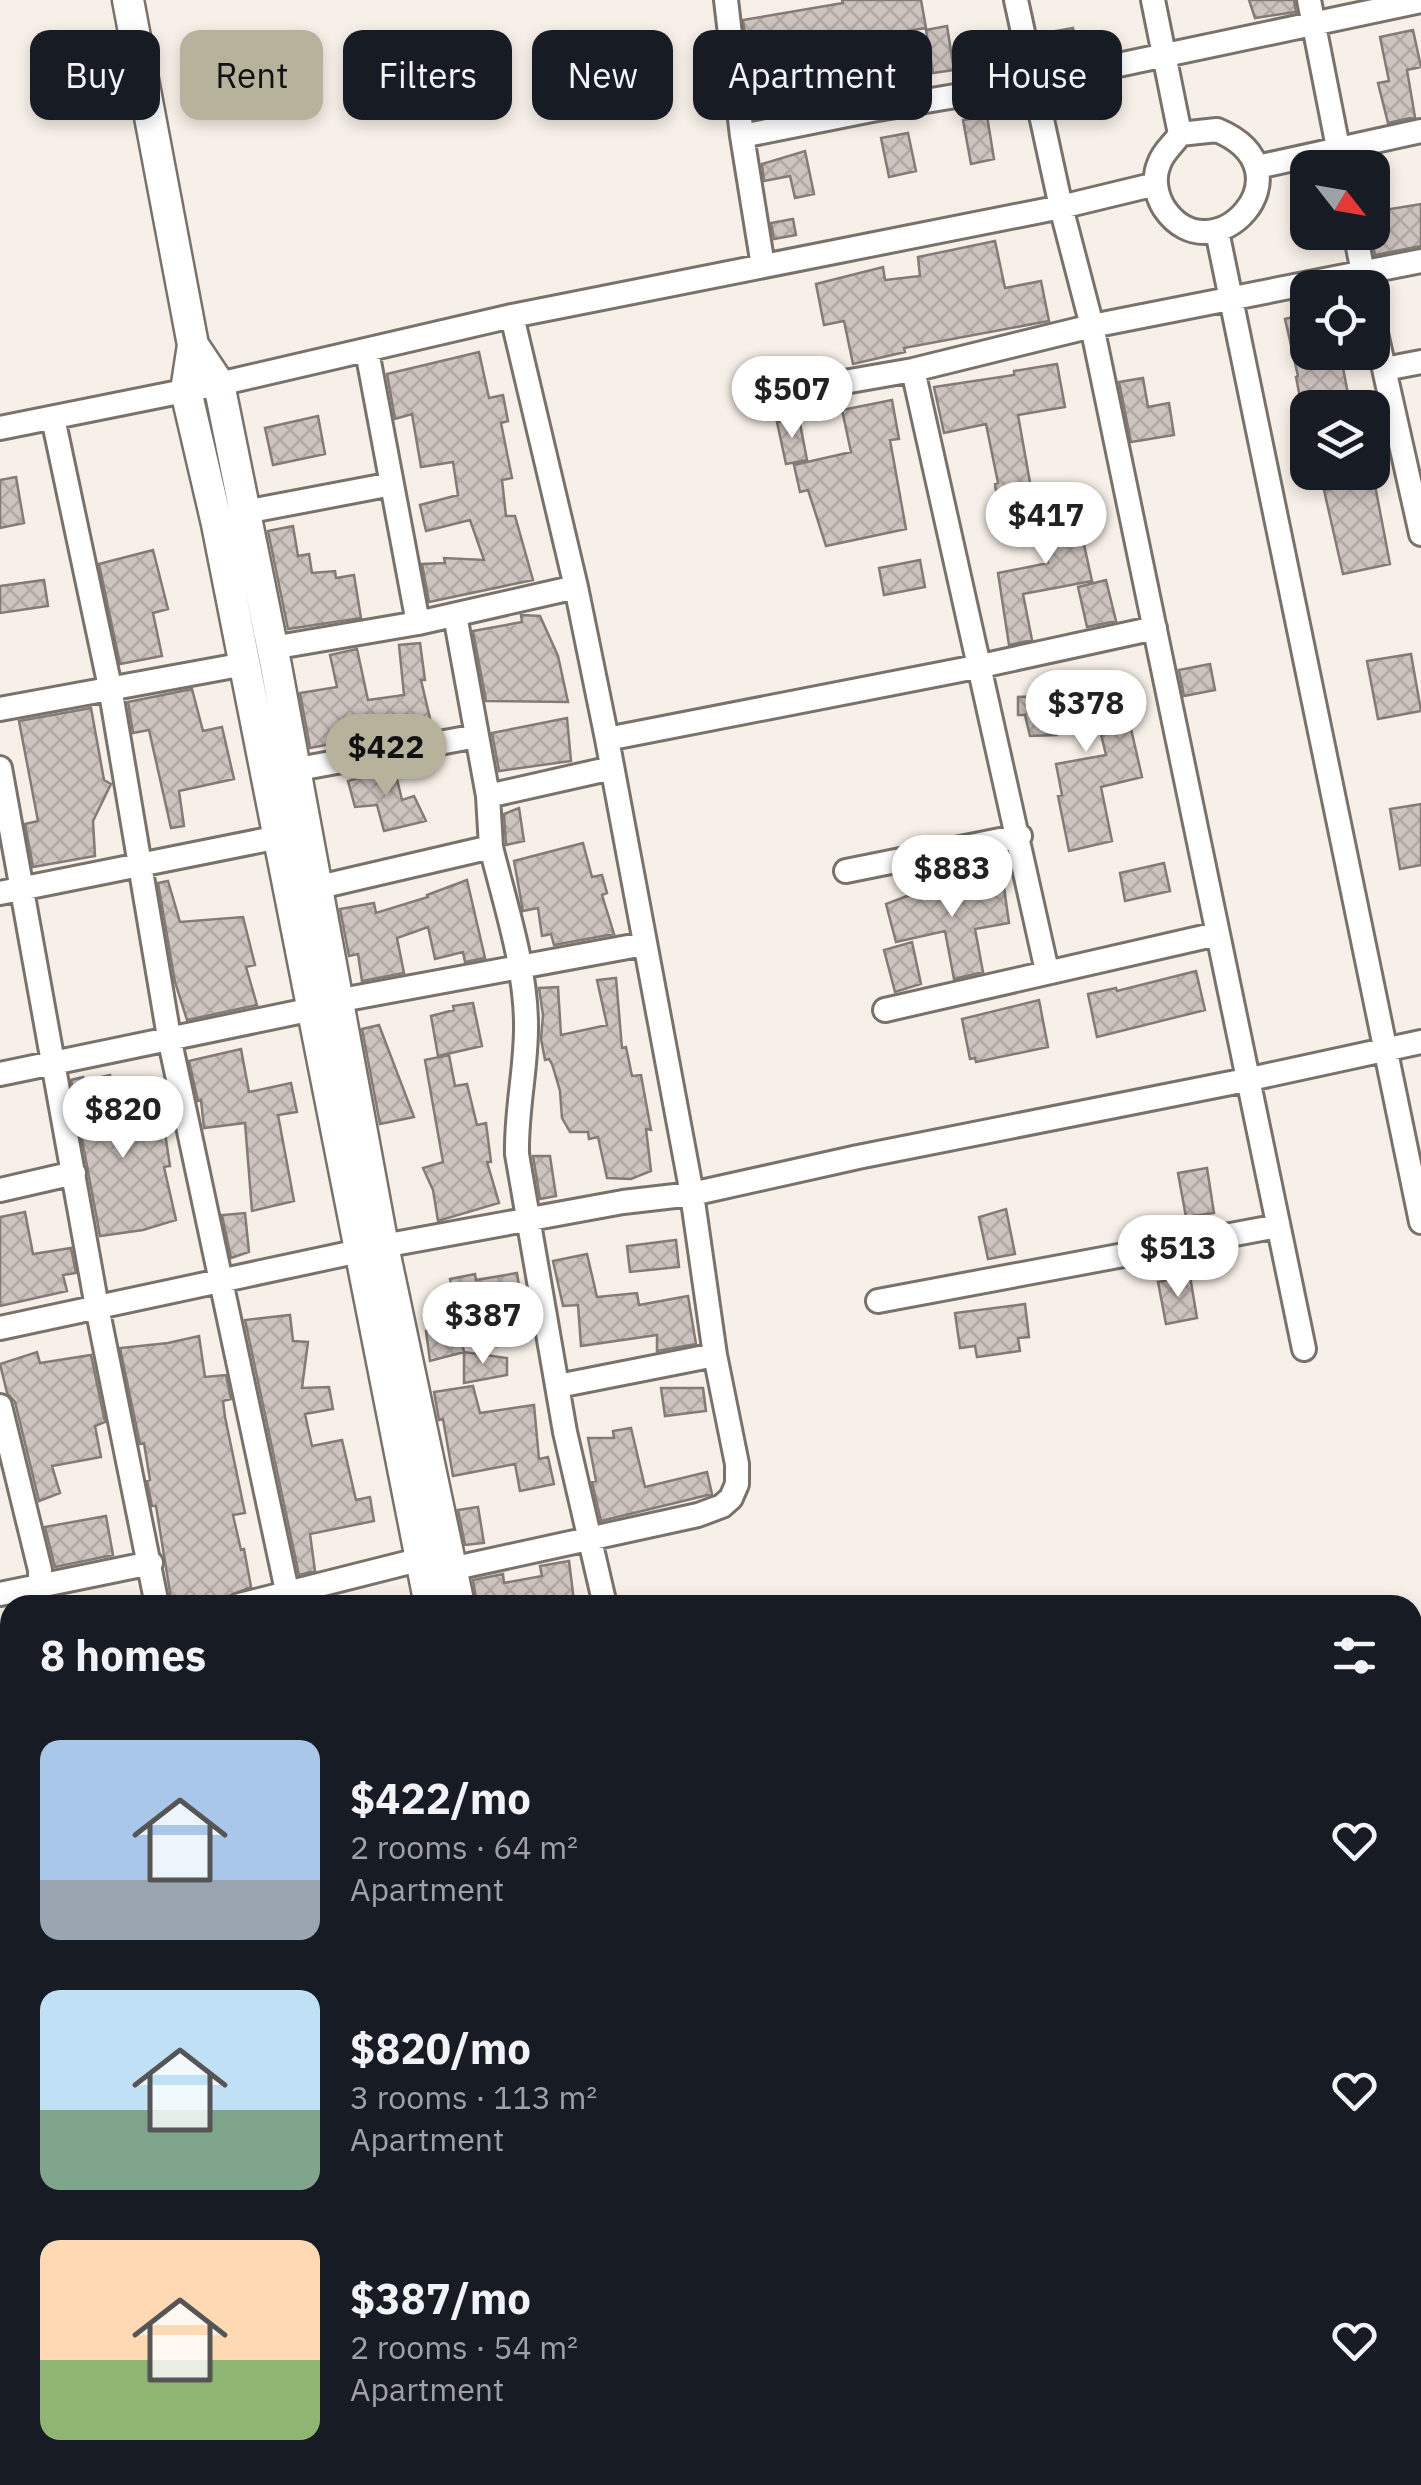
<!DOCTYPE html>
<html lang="en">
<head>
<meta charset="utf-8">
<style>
	:root { --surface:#171b24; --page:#242831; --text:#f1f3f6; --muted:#9ea1a6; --accent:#b7b29c }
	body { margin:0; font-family:"IBM Plex Sans",sans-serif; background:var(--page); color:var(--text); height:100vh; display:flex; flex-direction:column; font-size:38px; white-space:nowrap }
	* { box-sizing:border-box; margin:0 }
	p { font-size:32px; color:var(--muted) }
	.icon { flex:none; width:55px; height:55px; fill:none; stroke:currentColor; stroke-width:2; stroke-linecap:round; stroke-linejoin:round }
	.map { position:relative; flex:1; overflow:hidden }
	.sheet { position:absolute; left:0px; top:1595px; width:1422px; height:890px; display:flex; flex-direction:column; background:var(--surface); border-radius:30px 30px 0 0; box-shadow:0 5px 15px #0003 }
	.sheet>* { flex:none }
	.hud { position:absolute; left:30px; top:30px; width:1362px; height:90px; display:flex; gap:20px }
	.needle { width:65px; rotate:121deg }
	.fabs { position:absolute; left:1290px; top:150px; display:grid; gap:20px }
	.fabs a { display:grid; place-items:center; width:100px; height:100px; border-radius:20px; background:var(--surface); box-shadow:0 5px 15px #0003; font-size:50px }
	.price { position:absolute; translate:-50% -85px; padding:0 22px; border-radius:35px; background:#fff; color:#222; font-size:32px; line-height:65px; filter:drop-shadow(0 2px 5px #0008) }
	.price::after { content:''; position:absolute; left:50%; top:60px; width:30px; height:22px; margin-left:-15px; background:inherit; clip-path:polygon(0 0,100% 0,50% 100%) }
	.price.active { background:var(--accent); color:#111 }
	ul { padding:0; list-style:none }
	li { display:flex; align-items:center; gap:30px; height:250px; padding:0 40px }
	li span { display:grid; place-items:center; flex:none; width:280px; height:200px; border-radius:20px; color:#555 }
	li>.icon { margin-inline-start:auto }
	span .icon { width:120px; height:120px; fill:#fffc; stroke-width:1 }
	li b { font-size:42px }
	h2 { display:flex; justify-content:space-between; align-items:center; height:120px; padding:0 40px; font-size:42px }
	.chip { padding:0 35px; border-radius:20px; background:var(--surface); box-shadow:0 5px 15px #0003; font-size:35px; line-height:90px }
	.chip.active { background:var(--accent); color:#111 }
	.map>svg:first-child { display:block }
	.building { fill:url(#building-cross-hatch); stroke:#847b76; stroke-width:2.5 }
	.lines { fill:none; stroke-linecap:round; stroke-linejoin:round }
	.street-casing { stroke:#78726b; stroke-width:28 }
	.secondary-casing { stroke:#78726b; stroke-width:35 }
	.street { stroke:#fff; stroke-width:22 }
	.secondary { stroke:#fff; stroke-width:30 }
</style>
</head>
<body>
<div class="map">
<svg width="1421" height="2485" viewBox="0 0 1421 2485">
	<defs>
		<pattern id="building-cross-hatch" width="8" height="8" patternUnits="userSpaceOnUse" patternTransform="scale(2.5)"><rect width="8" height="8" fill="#cec4bf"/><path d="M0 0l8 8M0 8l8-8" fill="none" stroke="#b0a8a3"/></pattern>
	</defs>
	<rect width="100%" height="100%" fill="#f7f0e8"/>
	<path class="building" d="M842,0H921L926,28L882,35V39L866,41L873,87L797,101L788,56L749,63L743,20L843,3Z
		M1249,0H1294L1296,12L1255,18Z
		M947,26L954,70L933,73L926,30Z
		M1073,28L1077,53L1044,59L1039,34Z
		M1413,30L1421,67L1407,70L1415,117L1388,123L1378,83L1389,81L1380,37Z
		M987,116L994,159L971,164L963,120Z
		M908,133L916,171L889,177L881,138Z
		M805,151L814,194L795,198L790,176L764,181L762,164Z
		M1421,204V246L1375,255L1370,232L1372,212Z
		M793,219L796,235L774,239L771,223Z
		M995,241L1005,288L1041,281L1049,321L904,348L905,352L853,364L844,321L824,325L816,284L883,267L885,280L920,276L918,257Z
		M1308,313V352H1340L1348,394L1301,403L1296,377L1298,376L1285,319Z
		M479,352L489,398L503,395L508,421L501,423L512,478L502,480L506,516H515L533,580L429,602L422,564L445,563L444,558L484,560L470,520L426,531L420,505L458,495L453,462L421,467L412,414L395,419L387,374Z
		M1057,364L1065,407L1018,415L1034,505L999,511L995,484L998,483L986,424L944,433L934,387L1014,375V371Z
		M1143,378L1148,407L1169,403L1174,435L1131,442L1119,382Z
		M892,400L899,439L890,440L906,529L826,546L808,490L800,492L794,465L851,452L842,410Z
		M318,416L325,454L273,465L265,428Z
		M799,418L807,460L786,464L777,422Z
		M16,477L24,523L0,528V480Z
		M1374,480L1390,564L1343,574L1324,490Z
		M1074,499L1092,581L1023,594L1032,640L1009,645L998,573L1048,563L1036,507Z
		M293,526L298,556L309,554L312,573L335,571L336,578L354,575L361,618L288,629L268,531Z
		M153,550L168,609L153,613L162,656L120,664L99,564Z
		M920,560L925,587L884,595L879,568Z
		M44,580L48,606L0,613V586Z
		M1106,580L1116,621L1087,627L1078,587Z
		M521,615L540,616L558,656L568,702L486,701L473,631L522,622Z
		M420,643L425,680H421L432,727L374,734L376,738L362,742L353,744L352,740L310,748L300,693L337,687L330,655L357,649L368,700L404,695L399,645Z
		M1411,654L1421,711L1378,719L1367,661Z
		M1210,664L1215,690L1184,696L1179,670Z
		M1115,678L1120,722L1129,720L1142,777L1101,787L1112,841L1069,851L1058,796L1062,795L1056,764L1106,755L1098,722L1056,724L1057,735L1030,736L1025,715H1018V697L1042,696V690L1093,688L1092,681Z
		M192,689L203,731L222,727L234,779L179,791L184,826L171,828L149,730L133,733L128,702Z
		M91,708L104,780L111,784L93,821L95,856L33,867L25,824L38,821L19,721Z
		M567,718L571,761L499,771L492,733Z
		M394,767L402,800L414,796L426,821L384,831L377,805L355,807L348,781Z
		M1421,804V865L1400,869L1390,809Z
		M519,808L524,841L506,845L504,814Z
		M583,843L592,877L602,875L607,893L602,895L614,934L554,945L551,934L542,936L538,908L523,911L514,861Z
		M1164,863L1170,891L1125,901L1120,873Z
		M467,880L485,958L465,962L463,952L435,959L428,927L397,938L404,973L362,981L358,954L349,956L340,909L374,903L376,913L428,897L427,895Z
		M1003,880L1009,923L975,929L983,972L954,979L945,931L896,942L886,904L907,896Z
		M168,881L180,922L243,917L255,965L246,967L257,1005L187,1020L175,982L158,883Z
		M912,942L921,984L895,992L884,950Z
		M1196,971L1205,1010L1097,1037L1088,994L1116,988L1117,991Z
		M616,978L622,1048L626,1047L632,1076L641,1075L651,1130L646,1129L651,1171L631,1179L607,1178L598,1137L589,1139L588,1132H570L562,1118L560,1091L552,1064L549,1059L545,1060L541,1039L543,1015L539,988L558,987L561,1035L607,1025L597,980Z
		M1039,1000L1048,1047L976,1062L975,1058L970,1059L962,1019Z
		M473,1003L482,1046L438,1056L431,1016L454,1010L453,1006Z
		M379,1025L414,1117L380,1124L362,1029Z
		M241,1049L249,1092L291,1083L297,1112L278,1115L294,1201L252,1211L245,1123L204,1128L201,1100L198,1101L189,1061Z
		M449,1055L455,1086L467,1084L477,1125L486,1123L491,1162H487L499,1203L438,1221L433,1190L423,1168L443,1162L425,1060Z
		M110,1075L121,1120L162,1113L170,1166L164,1167L176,1220L143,1230L100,1236L71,1080L83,1077L84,1081Z
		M533,1156H550L556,1196L540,1199Z
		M1207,1168L1214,1213L1186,1217L1178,1173Z
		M1006,1209L1015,1254L988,1259L979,1217Z
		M25,1212L33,1254L71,1248L76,1273L63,1275L67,1291L0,1306V1217Z
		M245,1213L249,1252L231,1258L222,1215Z
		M676,1240L679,1267L630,1272L627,1246Z
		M587,1254L597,1297L637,1293L639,1305L688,1296L696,1344L657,1351V1335L581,1346L578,1305L563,1306L553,1261Z
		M517,1273L527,1337L497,1346L495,1313L458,1321L450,1279L475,1274L476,1280Z
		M1190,1276L1197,1318L1166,1324L1158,1282Z
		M1025,1304L1029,1337L1018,1338L1020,1351L977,1357L975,1346L960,1348L955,1313Z
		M290,1315L293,1341L308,1342L302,1388L329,1387L333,1409L305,1414L312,1446L342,1440L356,1500L370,1497L374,1521L310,1534L315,1571L299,1575L245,1320Z
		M458,1321L464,1352L430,1361L426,1331Z
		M199,1336L205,1377L226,1375L231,1399L223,1401L225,1417L245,1513L233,1515L241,1550L244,1549L251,1587L219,1600L172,1605L156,1506H152L147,1481L150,1480L144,1443L140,1444L120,1348L168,1343Z
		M37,1352L40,1363L91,1355L105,1422L95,1426L101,1457L52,1466L60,1493L39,1501L15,1402L7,1393L0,1364Z
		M464,1352L507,1358V1375L464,1383Z
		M473,1386L480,1413L534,1405L539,1459L548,1457L554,1484L520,1491L515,1464L453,1476L443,1419L439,1420L434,1392Z
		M661,1388H703L706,1411L665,1416Z
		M631,1428L645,1487L707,1472L712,1494L601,1521L592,1482L596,1481L588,1438H614L613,1431Z
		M478,1507L484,1543L465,1545L458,1510Z
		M106,1516L113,1555L55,1567L45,1527Z
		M569,1561L574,1601L550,1605H477L473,1580L503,1574L504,1583L542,1576L540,1566Z"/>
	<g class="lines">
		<defs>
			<path id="street" d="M726,0L742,136L872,110L1033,83L1421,1
				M1016,0L1061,207L1092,326L1304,1349
				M1153,0L1180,134
				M1309,0L1342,168
				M1217,130C1315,171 1212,280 1164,208C1156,195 1153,178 1159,164C1163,151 1175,143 1180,134Z
				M742,136L763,266
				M1257,167L1421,131
				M1217,231L1421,1222
				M1355,232L1366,288
				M1372,315L1421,534
				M512,316L1061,207L1156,184
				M367,351L418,623L576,587
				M1385,369L1421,362
				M913,370L1047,971
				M827,385L913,370L1092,326L1421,261
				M53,418L110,687L169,1037L290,1605
				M0,428L219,384L512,316L576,587L607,739L692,1194L715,1355L737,1464V1484L731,1498L722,1506L698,1515L451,1569
				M245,512L392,484
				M455,615L488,796
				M272,648L418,623
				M0,709L245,664
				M607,739L981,666L1155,628
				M0,768L97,1307L157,1605
				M293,770L477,736
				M491,847C505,904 525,963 526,1022C527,1066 516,1108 517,1154L565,1432L605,1605
				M846,871L1020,836
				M315,888L491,847L488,796L612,768
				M0,893L279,837
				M336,1001L644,944
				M885,1010L1217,934
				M0,1074L313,1009
				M0,1190L74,1173
				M878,1301L1278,1226
				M0,1328L383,1246L623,1202L692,1194L858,1157L1246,1080L1421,1042
				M558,1386L715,1355
				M0,1406L40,1570V1586
				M0,1594L151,1563
				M240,1605L434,1556
				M0,1929L10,1927
				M0,2005L10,2056
				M0,2182L10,2180
				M1412,2318L1421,2316
				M0,2420L10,2418
				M211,2475L213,2485
				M641,2485L684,2475"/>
			<path id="secondary" d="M128,0L193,345L186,391L217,524L430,1605
				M193,345L219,384L276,666L383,1246L459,1605
				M603,2475L605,2485
				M634,2475L635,2485"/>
		</defs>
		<use href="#street" class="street-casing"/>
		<use href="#secondary" class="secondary-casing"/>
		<use href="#street" class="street"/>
		<use href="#secondary" class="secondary"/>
	</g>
</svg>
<div class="fabs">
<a><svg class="needle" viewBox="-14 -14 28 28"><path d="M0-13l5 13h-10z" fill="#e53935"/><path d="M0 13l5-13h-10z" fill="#9ea1a6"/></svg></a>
<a><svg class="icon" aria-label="locate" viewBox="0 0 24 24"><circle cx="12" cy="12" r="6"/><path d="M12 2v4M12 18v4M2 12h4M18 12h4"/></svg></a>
<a><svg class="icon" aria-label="layers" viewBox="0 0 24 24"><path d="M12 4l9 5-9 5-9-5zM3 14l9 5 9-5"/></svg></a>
</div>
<b class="price" style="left:792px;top:441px">$507</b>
<b class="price" style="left:1046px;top:567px">$417</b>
<b class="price" style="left:1086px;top:755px">$378</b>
<b class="price active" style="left:386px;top:799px">$422</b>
<b class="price" style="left:952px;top:920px">$883</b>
<b class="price" style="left:123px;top:1161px">$820</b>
<b class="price" style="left:1178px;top:1300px">$513</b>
<b class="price" style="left:483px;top:1367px">$387</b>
<div class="hud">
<a class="chip">Buy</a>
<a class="chip active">Rent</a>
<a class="chip">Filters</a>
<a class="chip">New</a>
<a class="chip">Apartment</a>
<a class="chip">House</a>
</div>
<section class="sheet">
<h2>8 homes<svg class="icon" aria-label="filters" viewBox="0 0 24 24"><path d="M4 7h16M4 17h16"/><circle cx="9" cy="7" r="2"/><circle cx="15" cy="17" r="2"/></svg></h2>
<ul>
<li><span style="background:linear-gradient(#a9c7e8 70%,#9aa5b1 0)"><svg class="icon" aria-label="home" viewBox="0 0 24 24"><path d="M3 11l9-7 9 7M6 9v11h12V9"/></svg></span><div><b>$422/mo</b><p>2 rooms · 64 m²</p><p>Apartment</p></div><svg class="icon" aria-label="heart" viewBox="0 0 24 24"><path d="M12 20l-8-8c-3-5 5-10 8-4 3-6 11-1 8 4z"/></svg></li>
<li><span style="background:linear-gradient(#bfe0f5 60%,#7fa58c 0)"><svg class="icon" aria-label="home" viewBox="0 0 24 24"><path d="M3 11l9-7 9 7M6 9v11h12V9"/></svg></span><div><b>$820/mo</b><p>3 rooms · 113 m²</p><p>Apartment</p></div><svg class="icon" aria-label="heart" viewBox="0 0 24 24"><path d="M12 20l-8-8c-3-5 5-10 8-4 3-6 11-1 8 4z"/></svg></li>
<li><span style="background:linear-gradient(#ffd9b3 60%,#8fb573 0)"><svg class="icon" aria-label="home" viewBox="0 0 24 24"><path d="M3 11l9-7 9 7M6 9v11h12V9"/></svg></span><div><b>$387/mo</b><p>2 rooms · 54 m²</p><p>Apartment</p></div><svg class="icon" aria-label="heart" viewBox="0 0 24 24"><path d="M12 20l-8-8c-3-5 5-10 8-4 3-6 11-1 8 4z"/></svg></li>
</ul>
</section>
</div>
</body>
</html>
